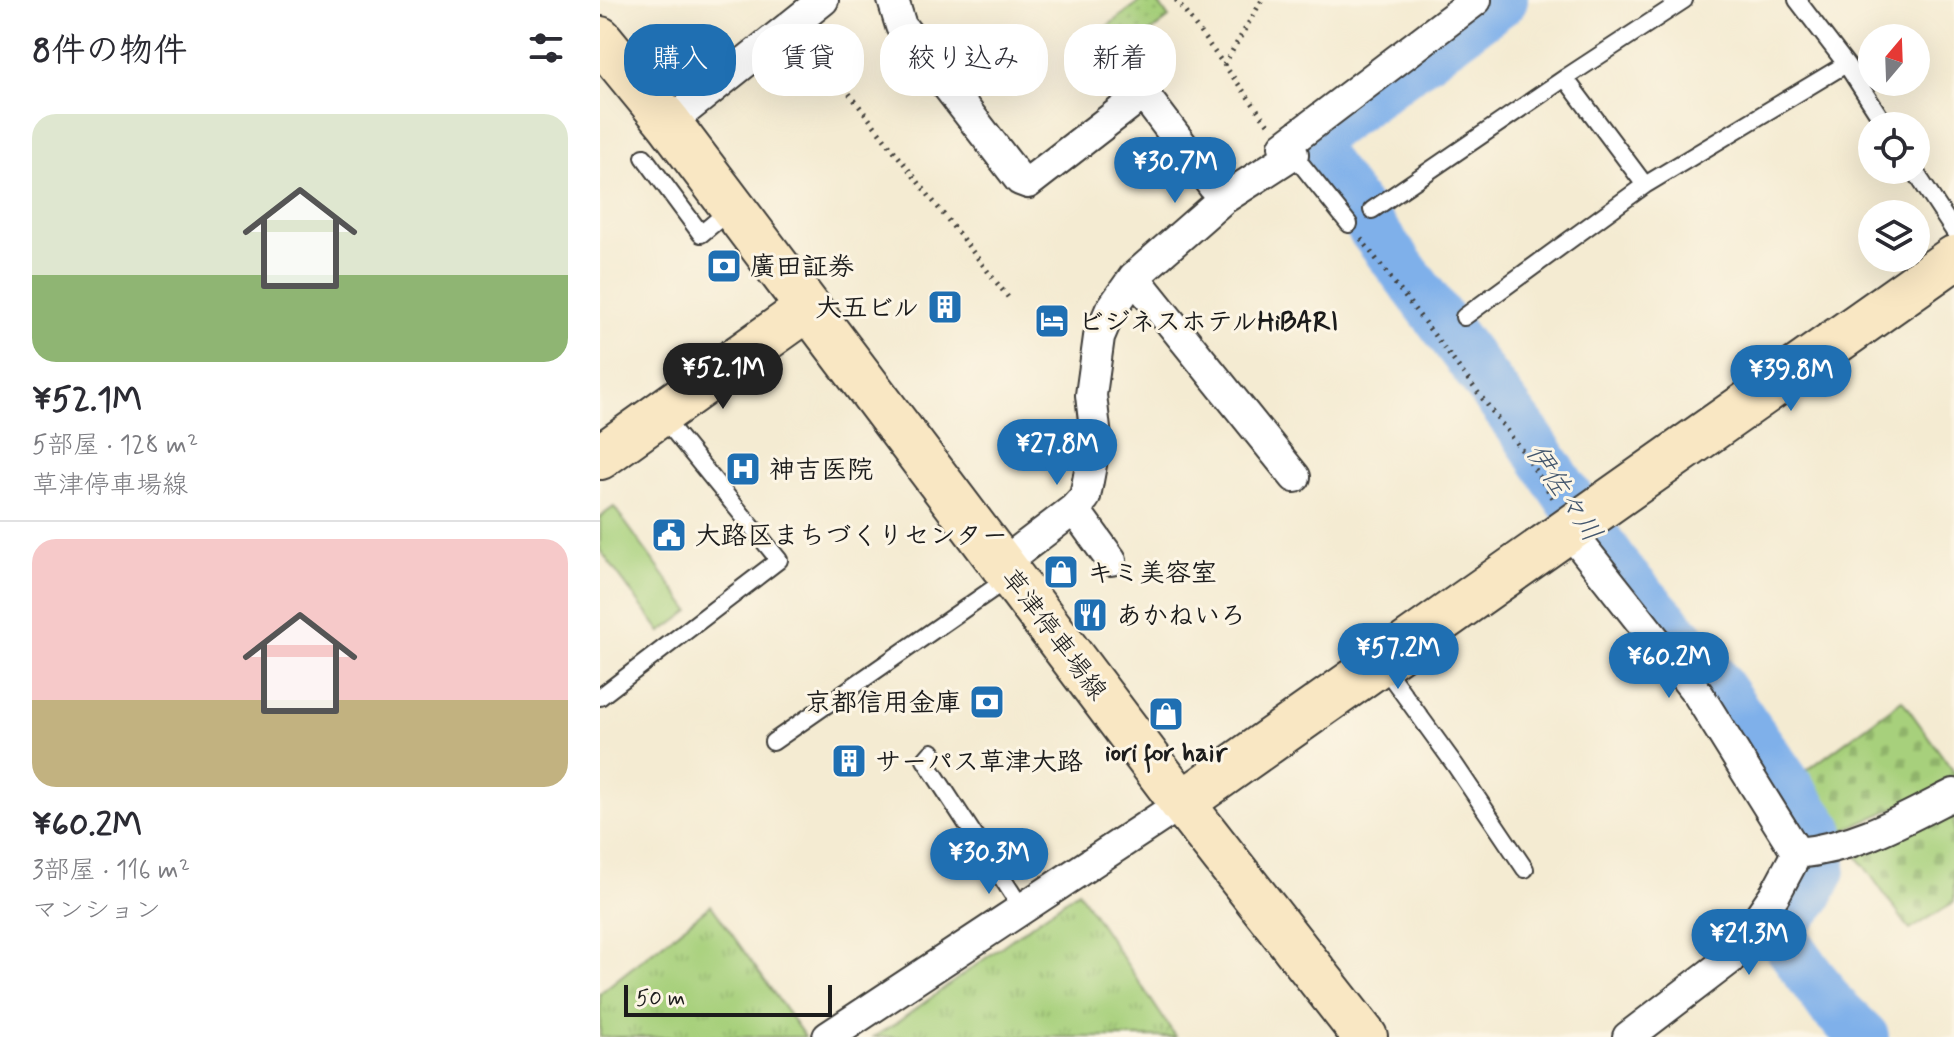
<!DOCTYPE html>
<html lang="ja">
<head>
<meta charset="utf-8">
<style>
	:root { --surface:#fff; --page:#f2f2f3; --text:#2b2b33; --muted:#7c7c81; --line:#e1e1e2; --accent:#1f6fb2 }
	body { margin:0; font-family:Mynerve,"Klee One",sans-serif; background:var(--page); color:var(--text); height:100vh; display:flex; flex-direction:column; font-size:30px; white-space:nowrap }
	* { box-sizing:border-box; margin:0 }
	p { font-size:26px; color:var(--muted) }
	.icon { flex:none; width:44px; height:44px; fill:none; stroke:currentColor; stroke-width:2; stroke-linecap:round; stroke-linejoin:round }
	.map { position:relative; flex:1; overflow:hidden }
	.side { display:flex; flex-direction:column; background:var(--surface); width:600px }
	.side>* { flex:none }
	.banner { position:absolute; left:24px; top:24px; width:760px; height:72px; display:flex; gap:16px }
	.needle { width:52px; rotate:19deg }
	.buttons { position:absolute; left:1258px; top:24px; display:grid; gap:16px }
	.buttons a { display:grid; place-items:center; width:72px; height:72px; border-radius:50%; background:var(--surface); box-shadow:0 8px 32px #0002; font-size:40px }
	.scale { position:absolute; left:24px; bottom:20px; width:208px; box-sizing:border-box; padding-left:8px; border:4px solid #1c1c1c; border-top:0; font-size:22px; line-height:28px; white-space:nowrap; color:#1c1c1c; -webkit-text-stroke:6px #fcf5e5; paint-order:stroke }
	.price { position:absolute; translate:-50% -68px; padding:0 18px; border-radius:28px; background:var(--accent); color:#fff; font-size:26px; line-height:52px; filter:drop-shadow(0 2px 4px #0008) }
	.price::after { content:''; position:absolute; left:50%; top:48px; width:24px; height:18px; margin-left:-12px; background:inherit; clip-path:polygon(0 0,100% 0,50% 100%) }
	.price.active { background:#222; color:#fff }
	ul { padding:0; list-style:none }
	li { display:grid; align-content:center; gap:16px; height:424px; padding:0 32px }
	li+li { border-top:2px solid var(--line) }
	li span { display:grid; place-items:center; height:248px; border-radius:24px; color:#555 }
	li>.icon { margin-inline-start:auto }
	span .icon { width:144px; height:144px; fill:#fffc; stroke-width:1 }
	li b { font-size:34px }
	h2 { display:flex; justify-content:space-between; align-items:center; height:96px; padding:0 32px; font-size:34px }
	.chip { padding:0 28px; border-radius:32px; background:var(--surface); box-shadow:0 8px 32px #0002; font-size:28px; line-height:72px }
	.chip.active { background:var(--accent); color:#fff }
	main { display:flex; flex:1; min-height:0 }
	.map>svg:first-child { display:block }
	.grass { fill:url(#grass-tufts); stroke:#62764c; stroke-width:2 }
	.cemetery { fill:url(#cemetery-stones); stroke:#62764c; stroke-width:2 }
	.park { fill:url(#park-dots); stroke:#62764c; stroke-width:2 }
	.garden { fill:#a7d07b; stroke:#62764c; stroke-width:2 }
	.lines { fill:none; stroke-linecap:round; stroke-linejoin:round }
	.river { stroke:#7fb0ea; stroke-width:50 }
	.lane-casing { stroke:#3c3b37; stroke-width:20 }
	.street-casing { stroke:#3c3b37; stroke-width:34 }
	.secondary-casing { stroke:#3c3b37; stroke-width:48 }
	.path { stroke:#3c3b37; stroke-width:5; stroke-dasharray:2 6; stroke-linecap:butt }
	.lane { stroke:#fff; stroke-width:16 }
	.street { stroke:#fff; stroke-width:30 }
	.secondary { stroke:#f9e7c3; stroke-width:44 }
	.labels { text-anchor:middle; stroke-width:6; stroke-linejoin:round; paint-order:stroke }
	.poi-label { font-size:26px; font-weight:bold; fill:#1c1c1c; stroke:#fcf5e5; text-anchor:start }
	.street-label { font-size:26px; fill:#1c1c1c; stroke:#fcf5e5 }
	.water-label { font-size:28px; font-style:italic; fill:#44576e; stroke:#fcf5e5 }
</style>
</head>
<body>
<main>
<section class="side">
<h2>8件の物件<svg class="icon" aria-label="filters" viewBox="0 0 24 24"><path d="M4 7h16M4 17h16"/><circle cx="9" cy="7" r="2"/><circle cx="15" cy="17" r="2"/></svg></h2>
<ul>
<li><span style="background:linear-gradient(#dfe7d0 65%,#8fb573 0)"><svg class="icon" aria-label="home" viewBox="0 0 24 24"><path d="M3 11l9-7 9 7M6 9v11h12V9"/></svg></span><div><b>¥52.1M</b><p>5部屋 · 128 m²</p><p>草津停車場線</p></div></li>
<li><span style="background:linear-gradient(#f6c9c9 65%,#c2b280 0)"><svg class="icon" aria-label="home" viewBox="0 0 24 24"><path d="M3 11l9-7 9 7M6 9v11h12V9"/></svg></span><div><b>¥60.2M</b><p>3部屋 · 116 m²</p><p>マンション</p></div></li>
</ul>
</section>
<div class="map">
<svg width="1354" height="1037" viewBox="0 0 1354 1037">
	<defs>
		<pattern id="grass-tufts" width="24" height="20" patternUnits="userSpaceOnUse" patternTransform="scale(2)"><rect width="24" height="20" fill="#a7d07b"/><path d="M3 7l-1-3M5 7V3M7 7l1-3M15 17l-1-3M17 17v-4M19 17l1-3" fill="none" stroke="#8fb26a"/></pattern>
		<pattern id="cemetery-stones" width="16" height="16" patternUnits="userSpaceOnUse" patternTransform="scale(2)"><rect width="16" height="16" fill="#a7d07b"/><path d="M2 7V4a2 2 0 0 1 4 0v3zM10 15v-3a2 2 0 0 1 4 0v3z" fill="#8fb26a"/></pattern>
		<pattern id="park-dots" width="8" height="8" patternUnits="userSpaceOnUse" patternTransform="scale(2)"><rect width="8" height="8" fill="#a7d07b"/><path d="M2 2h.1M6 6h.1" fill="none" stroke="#8fb26a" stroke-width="1.8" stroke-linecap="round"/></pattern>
	</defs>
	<rect width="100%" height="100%" fill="#fcf5e5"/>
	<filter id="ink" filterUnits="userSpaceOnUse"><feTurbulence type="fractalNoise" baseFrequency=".0125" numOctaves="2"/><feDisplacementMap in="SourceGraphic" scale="16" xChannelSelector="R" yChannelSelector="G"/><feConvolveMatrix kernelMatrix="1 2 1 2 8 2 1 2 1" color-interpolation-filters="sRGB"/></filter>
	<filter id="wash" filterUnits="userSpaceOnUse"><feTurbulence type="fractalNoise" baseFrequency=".006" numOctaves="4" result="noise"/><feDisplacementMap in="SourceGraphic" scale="32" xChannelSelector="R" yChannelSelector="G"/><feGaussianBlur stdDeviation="1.8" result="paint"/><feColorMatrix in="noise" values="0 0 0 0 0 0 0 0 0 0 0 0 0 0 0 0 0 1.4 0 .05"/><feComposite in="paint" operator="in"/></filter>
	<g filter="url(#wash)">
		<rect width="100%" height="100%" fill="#f4ebd2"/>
		<path class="grass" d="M478,891L576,1037H273L295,1024Z
			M111,905L205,1037H0V993Z"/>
		<path class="cemetery" d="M1302,700L1354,772V781L1230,837L1194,780Z
			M1354,810V902L1310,930L1257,856Z"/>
		<path class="park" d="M542,0H556L569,18L527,50L534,59L522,68L497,34Z"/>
		<path class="garden" d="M14,507L90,611L61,632L0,550V517Z"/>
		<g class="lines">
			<path class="river" d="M903,0L707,142L928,437L1019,572L1100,660L1220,832L1221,870L1208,896L1178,930L1231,1005L1264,1037"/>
		</g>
	</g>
	<g filter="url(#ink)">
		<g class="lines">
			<defs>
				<path id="lane" d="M1197,0L1246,64
					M965,78L1084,0
					M693,154L749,224
					M44,157L101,234L131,209
					M1314,170L1354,231
					M772,210L965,78L1045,185L1246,64L1286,126
					M864,317L1045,185
					M781,663L855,765L925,869
					M0,697L179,560L60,414
					M173,742L410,577
					M332,752L325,760L421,907"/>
				<path id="street" d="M293,0L301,26L420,180L428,183L539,97L548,100L623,199
					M69,123L223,0
					M534,277L695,477
					M474,509L511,560
					M967,528L1098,694L1197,853
					M402,564L474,509L485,497L496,438L491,395L499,337L510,311L534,277L623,199L693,154L684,146L876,0
					M1197,853C1255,848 1303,820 1354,794
					M228,1037L582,803
					M1028,1037L1130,959L1175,894L1197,853"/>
				<path id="secondary" d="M0,39L69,123L582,803L765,1037
					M0,457L207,309
					M582,803L1354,258"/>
			</defs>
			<use href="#lane" class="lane-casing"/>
			<use href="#street" class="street-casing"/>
			<use href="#secondary" class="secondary-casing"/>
			<path class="path" d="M576,0L668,124
				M210,43L411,301
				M624,65L662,0
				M761,239L924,453L955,501"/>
			<use href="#lane" class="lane"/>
			<use href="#street" class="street"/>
			<use href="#secondary" class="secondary"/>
		</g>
	</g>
	<defs>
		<symbol id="bank-square" viewBox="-11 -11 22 22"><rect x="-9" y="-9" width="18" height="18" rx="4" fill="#1f6fb2" stroke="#fcf5e5"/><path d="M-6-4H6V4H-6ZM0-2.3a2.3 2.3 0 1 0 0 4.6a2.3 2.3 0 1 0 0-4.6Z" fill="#fff"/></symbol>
		<symbol id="building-square" viewBox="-11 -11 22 22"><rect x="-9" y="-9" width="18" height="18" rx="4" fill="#1f6fb2" stroke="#fcf5e5"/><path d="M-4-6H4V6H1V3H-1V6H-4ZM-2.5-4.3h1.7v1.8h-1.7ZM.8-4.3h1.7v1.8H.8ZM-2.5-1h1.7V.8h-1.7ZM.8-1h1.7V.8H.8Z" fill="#fff"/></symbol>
		<symbol id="hotel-square" viewBox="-11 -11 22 22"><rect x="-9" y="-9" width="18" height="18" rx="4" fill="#1f6fb2" stroke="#fcf5e5"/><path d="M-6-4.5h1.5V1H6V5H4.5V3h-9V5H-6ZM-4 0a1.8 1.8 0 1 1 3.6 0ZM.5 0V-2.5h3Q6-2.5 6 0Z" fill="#fff"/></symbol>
		<symbol id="hospital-square" viewBox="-11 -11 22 22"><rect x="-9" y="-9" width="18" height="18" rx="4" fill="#1f6fb2" stroke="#fcf5e5"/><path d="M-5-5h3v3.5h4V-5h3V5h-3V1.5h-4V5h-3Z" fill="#fff"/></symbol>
		<symbol id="civic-square" viewBox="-11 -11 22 22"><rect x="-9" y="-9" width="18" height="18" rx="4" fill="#1f6fb2" stroke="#fcf5e5"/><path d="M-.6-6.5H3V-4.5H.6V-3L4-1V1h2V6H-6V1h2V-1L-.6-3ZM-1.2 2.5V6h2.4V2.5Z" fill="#fff"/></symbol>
		<symbol id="shop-square" viewBox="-11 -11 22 22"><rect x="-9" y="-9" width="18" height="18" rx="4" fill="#1f6fb2" stroke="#fcf5e5"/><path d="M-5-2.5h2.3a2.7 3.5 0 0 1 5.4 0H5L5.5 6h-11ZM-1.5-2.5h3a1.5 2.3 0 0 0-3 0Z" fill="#fff"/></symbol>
		<symbol id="restaurant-square" viewBox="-11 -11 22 22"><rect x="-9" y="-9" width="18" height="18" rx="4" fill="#1f6fb2" stroke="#fcf5e5"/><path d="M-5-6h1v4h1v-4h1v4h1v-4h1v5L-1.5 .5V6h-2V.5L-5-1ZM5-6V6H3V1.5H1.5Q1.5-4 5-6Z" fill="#fff"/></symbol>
	</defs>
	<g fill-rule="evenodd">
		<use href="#bank-square" x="104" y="246" width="40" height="40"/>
		<use href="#building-square" x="325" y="287" width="40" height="40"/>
		<use href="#hotel-square" x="432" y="301" width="40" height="40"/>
		<use href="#hospital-square" x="123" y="449" width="40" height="40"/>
		<use href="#civic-square" x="49" y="515" width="40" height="40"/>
		<use href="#shop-square" x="441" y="552" width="40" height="40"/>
		<use href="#restaurant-square" x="470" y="595" width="40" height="40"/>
		<use href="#bank-square" x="367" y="682" width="40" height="40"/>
		<use href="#shop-square" x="546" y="694" width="40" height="40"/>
		<use href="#building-square" x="229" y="741" width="40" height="40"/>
	</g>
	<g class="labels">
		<g class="poi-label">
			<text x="150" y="275">廣田証券</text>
			<text x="319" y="316" text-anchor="end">大五ビル</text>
			<text x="478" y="330">ビジネスホテルHiBARI</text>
			<text x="169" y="478">神吉医院</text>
			<text x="95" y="544">大路区まちづくりセンター</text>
			<text x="487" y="581">キミ美容室</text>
			<text x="516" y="624">あかねいろ</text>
			<text x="361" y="711" text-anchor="end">京都信用金庫</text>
			<text x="566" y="761" text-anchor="middle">iori for hair</text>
			<text x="275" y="770">サーパス草津大路</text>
		</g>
		<g class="street-label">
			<text transform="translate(455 634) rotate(53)" y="9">草津停車場線</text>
		</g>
		<g class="water-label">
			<text transform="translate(965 492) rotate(56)" y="10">伊佐々川</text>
		</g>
	</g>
</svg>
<div class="buttons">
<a><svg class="needle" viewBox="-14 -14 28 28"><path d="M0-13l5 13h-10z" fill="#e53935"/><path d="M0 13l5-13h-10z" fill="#7c7c81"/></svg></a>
<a><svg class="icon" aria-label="locate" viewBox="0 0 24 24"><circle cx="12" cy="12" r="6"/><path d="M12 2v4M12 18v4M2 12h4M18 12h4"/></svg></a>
<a><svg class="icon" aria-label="layers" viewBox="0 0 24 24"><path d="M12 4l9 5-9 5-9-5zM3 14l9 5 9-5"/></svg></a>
</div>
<div class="scale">50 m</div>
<b class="price" style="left:575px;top:205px">¥30.7M</b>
<b class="price active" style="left:123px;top:411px">¥52.1M</b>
<b class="price" style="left:1191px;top:413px">¥39.8M</b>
<b class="price" style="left:457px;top:487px">¥27.8M</b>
<b class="price" style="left:798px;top:691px">¥57.2M</b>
<b class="price" style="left:1069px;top:700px">¥60.2M</b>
<b class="price" style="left:389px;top:896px">¥30.3M</b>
<b class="price" style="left:1149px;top:977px">¥21.3M</b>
<div class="banner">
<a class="chip active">購入</a>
<a class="chip">賃貸</a>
<a class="chip">絞り込み</a>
<a class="chip">新着</a>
</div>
</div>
</main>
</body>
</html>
